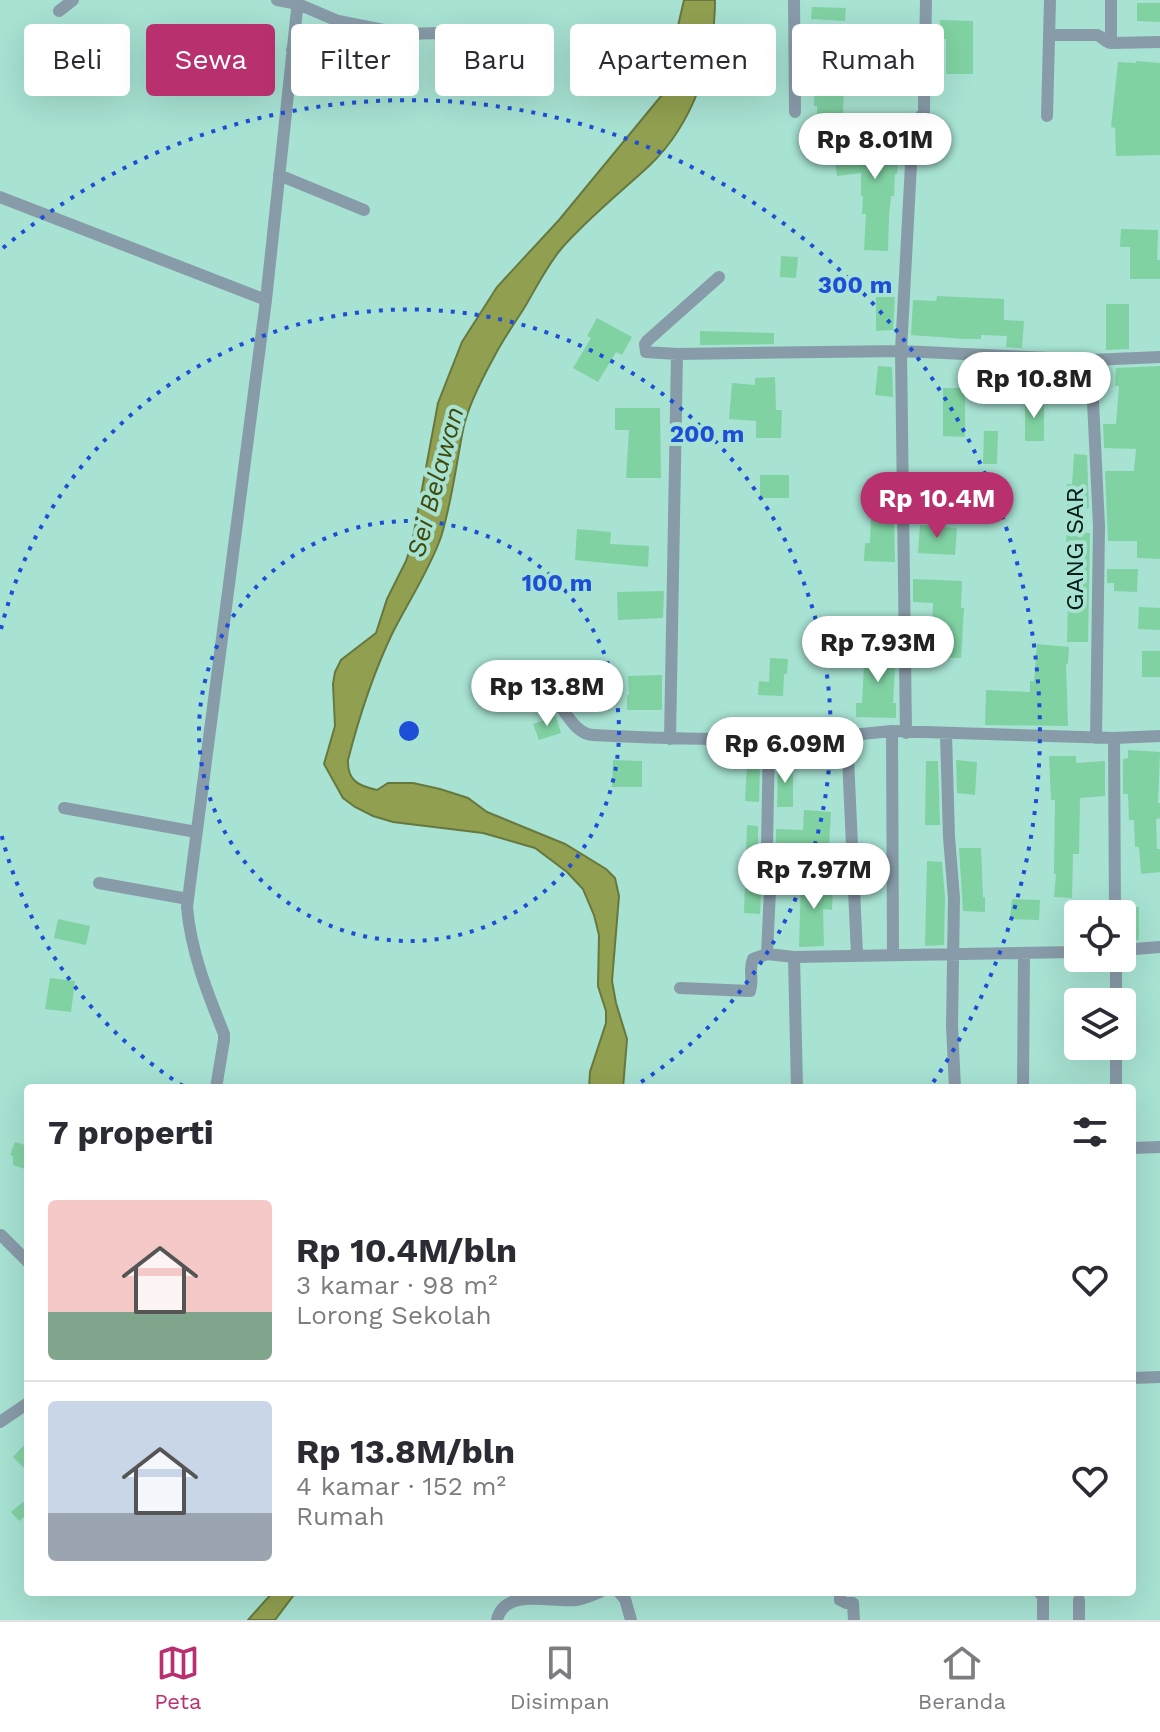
<!DOCTYPE html>
<html lang="id">
<head>
<meta charset="utf-8">
<style>
	:root { --surface:#fff; --page:#f2f2f3; --text:#2b2b33; --muted:#7c7c81; --line:#e1e1e2; --accent:#b9306e }
	body { margin:0; font-family:"Work Sans",sans-serif; background:var(--page); color:var(--text); height:100vh; display:flex; flex-direction:column; font-size:30px; white-space:nowrap }
	* { box-sizing:border-box; margin:0 }
	p { font-size:26px; color:var(--muted) }
	.icon { flex:none; width:44px; height:44px; fill:none; stroke:currentColor; stroke-width:2; stroke-linecap:round; stroke-linejoin:round }
	.map { position:relative; flex:1; overflow:hidden }
	.sheet { position:absolute; left:24px; top:1084px; width:1112px; height:512px; display:flex; flex-direction:column; background:var(--surface); border-radius:8px; box-shadow:0 8px 32px #0002 }
	.sheet>* { flex:none }
	.top-card { position:absolute; left:24px; top:24px; width:1112px; height:72px; display:flex; gap:16px }
	.tools { position:absolute; left:1064px; top:900px; display:grid; gap:16px }
	.tools a { display:grid; place-items:center; width:72px; height:72px; border-radius:8px; background:var(--surface); box-shadow:0 8px 32px #0002; font-size:40px }
	.price { position:absolute; translate:-50% -68px; padding:0 18px; border-radius:28px; background:#fff; color:#222; font-size:26px; line-height:52px; filter:drop-shadow(0 2px 4px #0008) }
	.price::after { content:''; position:absolute; left:50%; top:48px; width:24px; height:18px; margin-left:-12px; background:inherit; clip-path:polygon(0 0,100% 0,50% 100%) }
	.price.selected { background:var(--accent); color:#fff }
	ul { padding:0; list-style:none }
	li { display:flex; align-items:center; gap:24px; height:200px; padding:0 24px }
	li+li { border-top:2px solid var(--line) }
	li span { display:grid; place-items:center; flex:none; width:224px; height:160px; border-radius:8px; color:#555 }
	li>.icon { margin-inline-start:auto }
	span .icon { width:96px; height:96px; fill:#fffc; stroke-width:1 }
	li b { font-size:34px }
	h2 { display:flex; justify-content:space-between; align-items:center; height:96px; padding:0 24px; font-size:34px }
	.chip { padding:0 28px; border-radius:8px; background:var(--surface); box-shadow:0 8px 32px #0002; font-size:28px; line-height:72px }
	.chip.selected { background:var(--accent); color:#fff }
	.menu { display:flex; justify-content:space-around; align-items:center; height:112px; border-top:2px solid var(--line); background:var(--surface); font-size:22px; color:var(--muted) }
	.menu a { display:grid; justify-items:center; gap:4px }
	.menu .selected { color:var(--accent) }
	.map>svg:first-child { display:block }
	.water { fill:#91a050; stroke:#67783f; stroke-width:2 }
	.building { fill:#80d2a3 }
	.lines { fill:none; stroke-linecap:round; stroke-linejoin:round }
	.street { stroke:#889ba8; stroke-width:12 }
	.ring { fill:none; stroke:#1d4ed8; stroke-width:4; stroke-dasharray:4 8 }
	.labels { text-anchor:middle; stroke-width:8; stroke-linejoin:round; paint-order:stroke }
	.street-label { font-size:24px; fill:#041b16; stroke:#a7e2d3 }
	.water-label { font-size:26px; font-style:italic; fill:#414a0d; stroke:#a7e2d3 }
	.centre { fill:#1d4ed8; stroke:#a7e2d3; stroke-width:4 }
	.ring-label { font-size:24px; text-anchor:middle; font-weight:bold; fill:#1d4ed8; stroke:#a7e2d3; stroke-width:8; stroke-linejoin:round; paint-order:stroke }
</style>
</head>
<body>
<div class="map">
<svg width="1160" height="1620" viewBox="0 0 1160 1620">
	<rect width="100%" height="100%" fill="#a7e2d3"/>
	<path class="water" d="M684,0H715C715,59 693,124 650,165C621,192 587,219 561,249C547,266 537,286 526,305C515,323 503,339 494,357C483,377 467,408 463,430C456,465 452,501 441,537C429,571 408,602 392,634C373,674 359,717 348,760C347,781 359,786 377,790L388,783H413L440,789L468,798L487,812L565,844L606,869L615,878L619,896L612,981L616,1003L627,1039L623,1088H589L590,1072L606,1023V1011L598,986L599,935L594,915L583,889L567,872L535,848L483,833L393,822L373,816L355,807L343,798L324,764L335,726L333,684L335,672L341,660L376,633L387,599L406,561L412,543L438,403L462,342L497,287L559,220L662,95Z
		M273,1592H296L275,1620H248Z"/>
	<path class="building" d="M1137,3H1160V22L1137,21Z
		M812,7L846,8L845,21L811,19Z
		M940,20L973,21V74H946V39H939Z
		M859,24L874,26L873,37L889,38L888,55L856,52Z
		M815,60L845,61L843,114H848V129H817V106H814Z
		M1136,61L1160,63V155L1116,156L1115,128L1111,127L1118,62L1136,63Z
		M857,129L900,132L897,174H895L894,196H891L889,216L888,251L864,250L866,214H862L863,196H861V173L837,176L835,162L855,159Z
		M1121,229L1158,230L1157,260H1160V279H1130V247H1120Z
		M781,256L798,257L796,278L780,277Z
		M937,296L1004,299V320L1024,321L1022,348L1006,347L1007,336L981,335V339H965L911,335L913,300L936,301Z
		M876,297H895L893,330L876,331Z
		M1106,304H1129V349L1106,350Z
		M597,318L632,337L622,355L616,352L598,382L573,368L591,338L587,336Z
		M700,331L774,333V344L700,345Z
		M878,366L892,367L893,397L875,395Z
		M1160,366V559L1137,558V541H1108L1105,471H1134L1136,449L1104,448L1103,424H1116L1119,386H1115L1116,368Z
		M775,377L776,410H782L781,438H756V421L729,419L732,383L755,385V378Z
		M943,388H965V437L943,436Z
		M1025,400H1044V441H1025Z
		M615,408H660L661,478H626L629,430H615Z
		M984,431H998L997,464H983Z
		M1074,454L1087,455L1089,508L1067,509V484H1072Z
		M760,475H789V498H760Z
		M871,518H894L895,562L864,561L865,543H870Z
		M920,525L957,528L955,555L918,553Z
		M577,529L611,532L610,544L649,546L648,567L575,560Z
		M1067,531L1090,533L1088,642H1067L1069,555H1065Z
		M1107,569H1138L1137,592L1114,591V583H1107Z
		M913,579L962,581L961,608H964L961,658L931,657L933,603L913,602Z
		M664,591L663,618L618,620L617,592Z
		M1139,607L1160,608V630L1138,629Z
		M1037,644L1069,647L1068,664H1066L1068,726L985,725L986,690L1030,692V681H1034Z
		M865,646L896,648L893,703H896V718L856,717V703H862Z
		M1142,651H1160V677H1142Z
		M770,658L788,659L787,674H784L783,696L758,695L759,681L769,682Z
		M662,675V710H627V695H629L628,676Z
		M556,716L561,733L539,740L533,724Z
		M758,720L789,721V729L768,728L757,730Z
		M1128,750L1160,752L1158,803H1160V818L1156,819L1157,849H1160V872L1141,874L1139,847H1135L1134,820H1129L1128,794H1123V759L1128,758Z
		M1049,756H1076V763L1105,761V796L1080,798L1079,854H1073L1072,898L1054,897L1056,874H1054L1055,800H1051Z
		M613,760L642,761V787H612Z
		M956,760L977,762L975,795L957,793Z
		M926,761H938L940,825H925Z
		M747,763L760,764L759,802L745,801Z
		M778,763H793V807H777Z
		M804,810L831,812L829,847L799,845V861L779,860L776,846V829L803,830Z
		M747,825L758,826V848L762,869L760,914L744,913Z
		M959,848H981L983,897H985V912L963,911Z
		M927,861L942,862L945,898L944,945L925,946Z
		M801,879L833,881L832,910L823,909L824,946L799,947Z
		M1012,899L1040,900L1039,920L1010,919Z
		M1124,907H1139V940L1122,941Z
		M58,919L90,926L86,945L54,938Z
		M50,978L75,981L71,1012L45,1009Z
		M15,1142L28,1146V1170L13,1165V1156L10,1155Z
		M28,1441V1472L13,1457Z
		M28,1498V1514L19,1521L11,1512Z"/>
	<g class="lines">
		<path class="street" d="M277,0L298,4L338,21L404,34L480,32
			M794,0L795,112
			M926,0L924,105V112L913,127L901,351L1091,360L1160,357
			M1111,0V43L1160,42
			M59,11L73,0
			M1049,35H1097C1103,37 1105,42 1111,43
			M292,50H311L346,64
			M1047,116L1050,0
			M279,175L364,210
			M0,197L266,300
			M719,277L647,341L645,344L646,352L677,354L901,351L906,733
			M1091,360L1099,526L1096,738
			M560,706C569,717 577,734 593,735C692,740 793,742 892,731
			M946,734L949,837L954,898L952,1026L955,1088
			M847,736L857,955
			M1114,738L1160,736
			M670,739L677,354
			M64,808L196,832
			M99,883L188,899
			M1122,950L1160,947
			M767,954L771,868L767,847L769,737
			M893,954L892,731L1114,738L1115,914
			M794,957L797,1088
			M680,988L750,991C754,977 748,972 753,959L767,954L794,957L1078,952
			M1116,1002V958
			M216,1088L224,1040V1034C207,992 191,952 187,907L266,300L298,0
			M1023,1088L1024,953
			M1116,1088V1046
			M1132,1148L1160,1147
			M1,1235L28,1262
			M1132,1378L1160,1377
			M0,1422L28,1403
			M619,1592L625,1599L631,1620
			M840,1592V1600L846,1603H853L854,1620
			M1039,1592L1043,1597V1620
			M1079,1600V1620
			M497,1620C505,1587 551,1603 576,1600C584,1599 592,1595 600,1592"/>
	</g>
	<g class="ring">
		<circle cx="409" cy="731" r="210"/>
		<path d="M183 1086A421 421 0 0 1 1 833M1 629A421 421 0 1 1 635 1086"/>
		<path d="M3 248A631 631 0 0 1 932 1084"/>
	</g>
	<g class="labels">
		<g class="street-label">
			<text transform="translate(1075 549) rotate(-90)" y="8">GANG SAR</text>
		</g>
		<g class="water-label">
			<text transform="translate(435 482) rotate(-75)" y="9">Sei Belawan</text>
		</g>
	</g>
	<circle cx="409" cy="731" r="12" class="centre"/>
	<g class="ring-label">
		<text x="855" y="293">300 m</text>
		<text x="707" y="442">200 m</text>
		<text x="557" y="591">100 m</text>
	</g>
</svg>
<div class="tools">
<a><svg class="icon" aria-label="locate" viewBox="0 0 24 24"><circle cx="12" cy="12" r="6"/><path d="M12 2v4M12 18v4M2 12h4M18 12h4"/></svg></a>
<a><svg class="icon" aria-label="layers" viewBox="0 0 24 24"><path d="M12 4l9 5-9 5-9-5zM3 14l9 5 9-5"/></svg></a>
</div>
<b class="price" style="left:875px;top:181px">Rp 8.01M</b>
<b class="price" style="left:1034px;top:420px">Rp 10.8M</b>
<b class="price selected" style="left:937px;top:540px">Rp 10.4M</b>
<b class="price" style="left:878px;top:684px">Rp 7.93M</b>
<b class="price" style="left:547px;top:728px">Rp 13.8M</b>
<b class="price" style="left:785px;top:785px">Rp 6.09M</b>
<b class="price" style="left:814px;top:911px">Rp 7.97M</b>
<div class="top-card">
<a class="chip">Beli</a>
<a class="chip selected">Sewa</a>
<a class="chip">Filter</a>
<a class="chip">Baru</a>
<a class="chip">Apartemen</a>
<a class="chip">Rumah</a>
</div>
<section class="sheet">
<h2>7 properti<svg class="icon" aria-label="filters" viewBox="0 0 24 24"><path d="M4 7h16M4 17h16"/><circle cx="9" cy="7" r="2"/><circle cx="15" cy="17" r="2"/></svg></h2>
<ul>
<li><span style="background:linear-gradient(#f6c9c9 70%,#7fa58c 0)"><svg class="icon" aria-label="home" viewBox="0 0 24 24"><path d="M3 11l9-7 9 7M6 9v11h12V9"/></svg></span><div><b>Rp 10.4M/bln</b><p>3 kamar · 98 m²</p><p>Lorong Sekolah</p></div><svg class="icon" aria-label="heart" viewBox="0 0 24 24"><path d="M12 20l-8-8c-3-5 5-10 8-4 3-6 11-1 8 4z"/></svg></li>
<li><span style="background:linear-gradient(#c9d6e8 70%,#9aa5b1 0)"><svg class="icon" aria-label="home" viewBox="0 0 24 24"><path d="M3 11l9-7 9 7M6 9v11h12V9"/></svg></span><div><b>Rp 13.8M/bln</b><p>4 kamar · 152 m²</p><p>Rumah</p></div><svg class="icon" aria-label="heart" viewBox="0 0 24 24"><path d="M12 20l-8-8c-3-5 5-10 8-4 3-6 11-1 8 4z"/></svg></li>
</ul>
</section>
</div>
<nav class="menu">
<a class="selected"><svg class="icon" aria-label="map" viewBox="0 0 24 24"><path d="M3 6l6-2 6 2 6-2v14l-6 2-6-2-6 2zM9 4v14M15 6v14"/></svg>Peta</a>
<a><svg class="icon" aria-label="saved" viewBox="0 0 24 24"><path d="M7 4h10v16l-5-4-5 4z"/></svg>Disimpan</a>
<a><svg class="icon" aria-label="home" viewBox="0 0 24 24"><path d="M3 11l9-7 9 7M6 9v11h12V9"/></svg>Beranda</a>
</nav>
</body>
</html>
